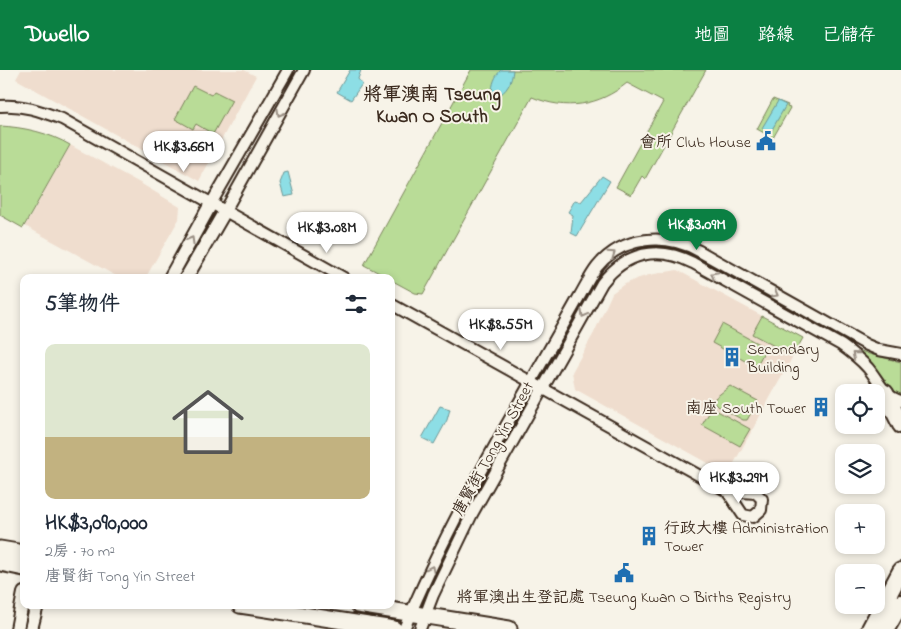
<!DOCTYPE html>
<html lang="zh-TW">
<head>
<meta charset="utf-8">
<style>
	:root { --surface:#fff; --page:#f6f6f7; --text:#1f2937; --muted:#747a83; --accent:#0b8043 }
	body { margin:0; font-family:"Indie Flower","LXGW WenKai TC",sans-serif; background:var(--page); color:var(--text); height:100vh; display:flex; flex-direction:column; font-size:19px; white-space:nowrap }
	* { box-sizing:border-box; margin:0 }
	p { font-size:16px; color:var(--muted) }
	.icon { flex:none; width:28px; height:28px; fill:none; stroke:currentColor; stroke-width:2; stroke-linecap:round; stroke-linejoin:round }
	.map { position:relative; flex:1; overflow:hidden }
	.panel { position:absolute; left:20px; top:204px; width:375px; height:335px; display:flex; flex-direction:column; background:var(--surface); border-radius:10px; box-shadow:0 2px 8px #0003 }
	.panel>* { flex:none }
	.buttons { position:absolute; left:835px; top:314px; display:grid; gap:10px }
	.buttons a { display:grid; place-items:center; width:50px; height:50px; border-radius:10px; background:var(--surface); box-shadow:0 2px 8px #0003; font-size:25px }
	.price { position:absolute; translate:-50% -42px; padding:0 11px; border-radius:18px; background:#fff; color:#222; font-size:16px; line-height:32px; filter:drop-shadow(0 1px 2px #0008) }
	.price::after { content:''; position:absolute; left:50%; top:30px; width:15px; height:11px; margin-left:-8px; background:inherit; clip-path:polygon(0 0,100% 0,50% 100%) }
	.price.active { background:var(--accent); color:#fff }
	ul { padding:0; list-style:none }
	li { display:grid; align-content:center; gap:10px; height:265px; padding:0 25px }
	li span { display:grid; place-items:center; height:155px; border-radius:10px; color:#555 }
	li>.icon { margin-inline-start:auto }
	span .icon { width:90px; height:90px; fill:#fffc; stroke-width:1 }
	li b { font-size:21px }
	h2 { display:flex; justify-content:space-between; align-items:center; height:60px; padding:0 25px; font-size:21px }
	header { display:flex; align-items:center; gap:30px; box-sizing:border-box; height:70px; padding:0 25px; background:var(--accent); color:#fff }
	header strong { font-size:24px }
	nav { display:flex; gap:28px; margin-inline-start:auto; font-size:18px }
	.map>svg:first-child { display:block }
	.built { fill:#efddce }
	.green { fill:#b9dc97; stroke:#7a835a }
	.water { fill:#8ddee5; stroke:#6c9695 }
	.lines { fill:none; stroke-linecap:round; stroke-linejoin:round }
	.minor-casing { stroke:#3b2a1e; stroke-width:14 }
	.tertiary-casing { stroke:#3b2a1e; stroke-width:16 }
	.secondary-casing { stroke:#3b2a1e; stroke-width:19 }
	.primary-casing { stroke:#3b2a1e; stroke-width:20 }
	.minor { stroke:#f7f3e8; stroke-width:10 }
	.tertiary { stroke:#f7f3e8; stroke-width:12 }
	.secondary { stroke:#f7f3e8; stroke-width:15 }
	.primary { stroke:#f7f3e8; stroke-width:16 }
	.oneway { stroke:#998e83 }
	.labels { text-anchor:middle; stroke-width:4; stroke-linejoin:round; paint-order:stroke }
	.poi-label { font-size:16px; fill:#3b2a1e; stroke:#f7f3e8; text-anchor:end }
	.street-label { font-size:16px; fill:#3b2a1e; stroke:#f7f3e8 }
	.quarter-label { font-size:19px; font-weight:bold; fill:#3b2a1e; stroke:#f7f3e8 }
</style>
</head>
<body>
<header>
<strong>Dwello</strong>
<nav><a>地圖</a><a>路線</a><a>已儲存</a></nav>
</header>
<div class="map">
<svg width="901" height="559" viewBox="0 0 901 559">
	<rect width="100%" height="100%" fill="#f7f3e8"/>
	<filter id="ink" filterUnits="userSpaceOnUse"><feTurbulence type="fractalNoise" baseFrequency=".02" numOctaves="2"/><feDisplacementMap in="SourceGraphic" scale="10" xChannelSelector="R" yChannelSelector="G"/><feConvolveMatrix kernelMatrix="1 2 1 2 8 2 1 2 1" color-interpolation-filters="sRGB"/></filter>
	<g filter="url(#ink)">
		<path class="built" d="M21,0H244L256,6L199,111L16,9Z
			M70,75L140,113L180,137L179,149L146,207H118L25,156Z
			M677,200L803,268L728,404L575,319L572,302L594,263L612,223L623,215L636,209L649,205Z"/>
		<path class="green" d="M471,0H706L645,109L642,106L631,125L616,117L663,32L627,13C599,36 566,41 532,27L423,224L415,223L391,210V208L387,207L364,195Z
			M193,16L211,25L214,21L232,30L213,64L196,54L193,59L175,49Z
			M773,29L788,35L787,37L790,38L773,68L757,59Z
			M0,56C23,57 50,63 70,75L23,158L0,145Z
			M762,246L803,268L793,286L752,264Z
			M722,254L766,278L756,297L712,273Z
			M853,278L869,284L901,292V328C885,319 886,314 877,301C870,292 861,285 853,278Z
			M730,316L758,331L747,350H743L714,334L715,328Z
			M712,338L750,359L740,376L702,355Z"/>
		<path class="water" d="M350,0H361L358,9L362,14L351,30L337,22Z
			M501,0H513C512,12 507,22 496,27L492,23C492,14 495,6 501,0Z
			M778,31L786,35L770,63L762,58Z
			M288,102L294,125L284,127L280,113L284,103Z
			M602,106L610,111L577,166L571,163L573,145L568,142L575,130L581,132Z
			M440,336L450,339L447,350L434,374L422,368Z"/>
		<g class="lines">
			<defs>
				<path id="minor" d="M0,36C22,34 41,41 62,49L344,208
					M212,132L288,0
					M225,141L304,0
					M391,234L727,421L756,423L762,429L761,440L753,447L743,445L727,421
					M404,559C452,443 518,336 579,227C585,217 590,206 597,197C623,165 666,163 699,181L867,275L879,280L901,284
					M420,559L433,525L472,444L602,213C626,182 658,175 693,193L841,275C851,282 860,289 868,298C879,311 884,327 901,331"/>
				<path id="tertiary" d="M170,208L212,132
					M186,208L225,141
					M17,559L24,523
					M31,559L37,535"/>
				<path id="secondary" d="M0,479L24,483
					M0,493L24,498
					M240,535L394,559
					M358,535L509,559"/>
				<path id="primary" d="M885,323L901,355
					M870,559L901,501
					M886,559L901,533"/>
			</defs>
			<use href="#minor" class="minor-casing"/>
			<use href="#tertiary" class="tertiary-casing"/>
			<use href="#secondary" class="secondary-casing"/>
			<use href="#primary" class="primary-casing"/>
			<use href="#minor" class="minor"/>
			<use href="#tertiary" class="tertiary"/>
			<use href="#secondary" class="secondary"/>
			<use href="#primary" class="primary"/>
		</g>
		<defs><path id="oneway-chevron" d="M-2-3.5L2.5 0L-2 3.5" fill="none" stroke-width="1.6" stroke-linecap="round" stroke-linejoin="round" transform="scale(1.25)"/></defs>
		<g class="oneway">
			<use href="#oneway-chevron" transform="translate(280 43) rotate(120)"/>
			<use href="#oneway-chevron" transform="translate(191 170) rotate(-60)"/>
			<use href="#oneway-chevron" transform="translate(612 184) rotate(-35)"/>
			<use href="#oneway-chevron" transform="translate(714 205) rotate(-151)"/>
			<use href="#oneway-chevron" transform="translate(775 224) rotate(29)"/>
			<use href="#oneway-chevron" transform="translate(584 244) rotate(119)"/>
			<use href="#oneway-chevron" transform="translate(855 285) rotate(-140)"/>
			<use href="#oneway-chevron" transform="translate(431 499) rotate(-64)"/>
		</g>
	</g>
	<defs>
		<symbol id="civic-bare" viewBox="-9 -9 18 18"><path d="M-.6-6.5H3V-4.5H.6V-3L4-1V1h2V6H-6V1h2V-1L-.6-3ZM-1.2 2.5V6h2.4V2.5Z" fill="#1f6fb2" stroke="#f7f3e8" stroke-width="2.5" paint-order="stroke"/></symbol>
		<symbol id="building-bare" viewBox="-9 -9 18 18"><path d="M-4-6H4V6H1V3H-1V6H-4ZM-2.5-4.3h1.7v1.8h-1.7ZM.8-4.3h1.7v1.8H.8ZM-2.5-1h1.7V.8h-1.7ZM.8-1h1.7V.8H.8Z" fill="#1f6fb2" stroke="#f7f3e8" stroke-width="2.5" paint-order="stroke"/></symbol>
	</defs>
	<g fill-rule="evenodd">
		<use href="#civic-bare" x="752" y="57" width="28" height="28"/>
		<use href="#building-bare" x="718" y="273" width="28" height="28"/>
		<use href="#building-bare" x="807" y="323" width="28" height="28"/>
		<use href="#building-bare" x="635" y="452" width="28" height="28"/>
		<use href="#civic-bare" x="610" y="489" width="28" height="28"/>
	</g>
	<g class="labels">
		<g class="poi-label">
			<text x="751" y="77">會所 Club House</text>
			<text x="747" y="284" text-anchor="start">Secondary<tspan x="747" dy="18">Building</tspan></text>
			<text x="806" y="343">南座 South Tower</text>
			<text x="664" y="463" text-anchor="start">行政大樓 Administration<tspan x="664" dy="18">Tower</tspan></text>
			<text x="624" y="532" text-anchor="middle">將軍澳出生登記處 Tseung Kwan O Births Registry</text>
		</g>
		<g class="street-label">
			<text transform="translate(492 378) rotate(-61)" y="6">唐賢街 Tong Yin Street</text>
		</g>
		<g class="quarter-label">
			<text x="432" y="30">將軍澳南 Tseung<tspan x="432" dy="22">Kwan O South</tspan></text>
		</g>
	</g>
</svg>
<div class="buttons">
<a><svg class="icon" aria-label="locate" viewBox="0 0 24 24"><circle cx="12" cy="12" r="6"/><path d="M12 2v4M12 18v4M2 12h4M18 12h4"/></svg></a>
<a><svg class="icon" aria-label="layers" viewBox="0 0 24 24"><path d="M12 4l9 5-9 5-9-5zM3 14l9 5 9-5"/></svg></a>
<a>+</a>
<a>−</a>
</div>
<b class="price" style="left:184px;top:103px">HK$3.66M</b>
<b class="price active" style="left:697px;top:181px">HK$3.09M</b>
<b class="price" style="left:327px;top:184px">HK$3.08M</b>
<b class="price" style="left:501px;top:281px">HK$8.55M</b>
<b class="price" style="left:739px;top:434px">HK$3.29M</b>
<section class="panel">
<h2>5筆物件<svg class="icon" aria-label="filters" viewBox="0 0 24 24"><path d="M4 7h16M4 17h16"/><circle cx="9" cy="7" r="2"/><circle cx="15" cy="17" r="2"/></svg></h2>
<ul>
<li><span style="background:linear-gradient(#dfe7d0 60%,#c2b280 0)"><svg class="icon" aria-label="home" viewBox="0 0 24 24"><path d="M3 11l9-7 9 7M6 9v11h12V9"/></svg></span><div><b>HK$3,090,000</b><p>2房 · 70 m²</p><p>唐賢街 Tong Yin Street</p></div></li>
</ul>
</section>
</div>
</body>
</html>
